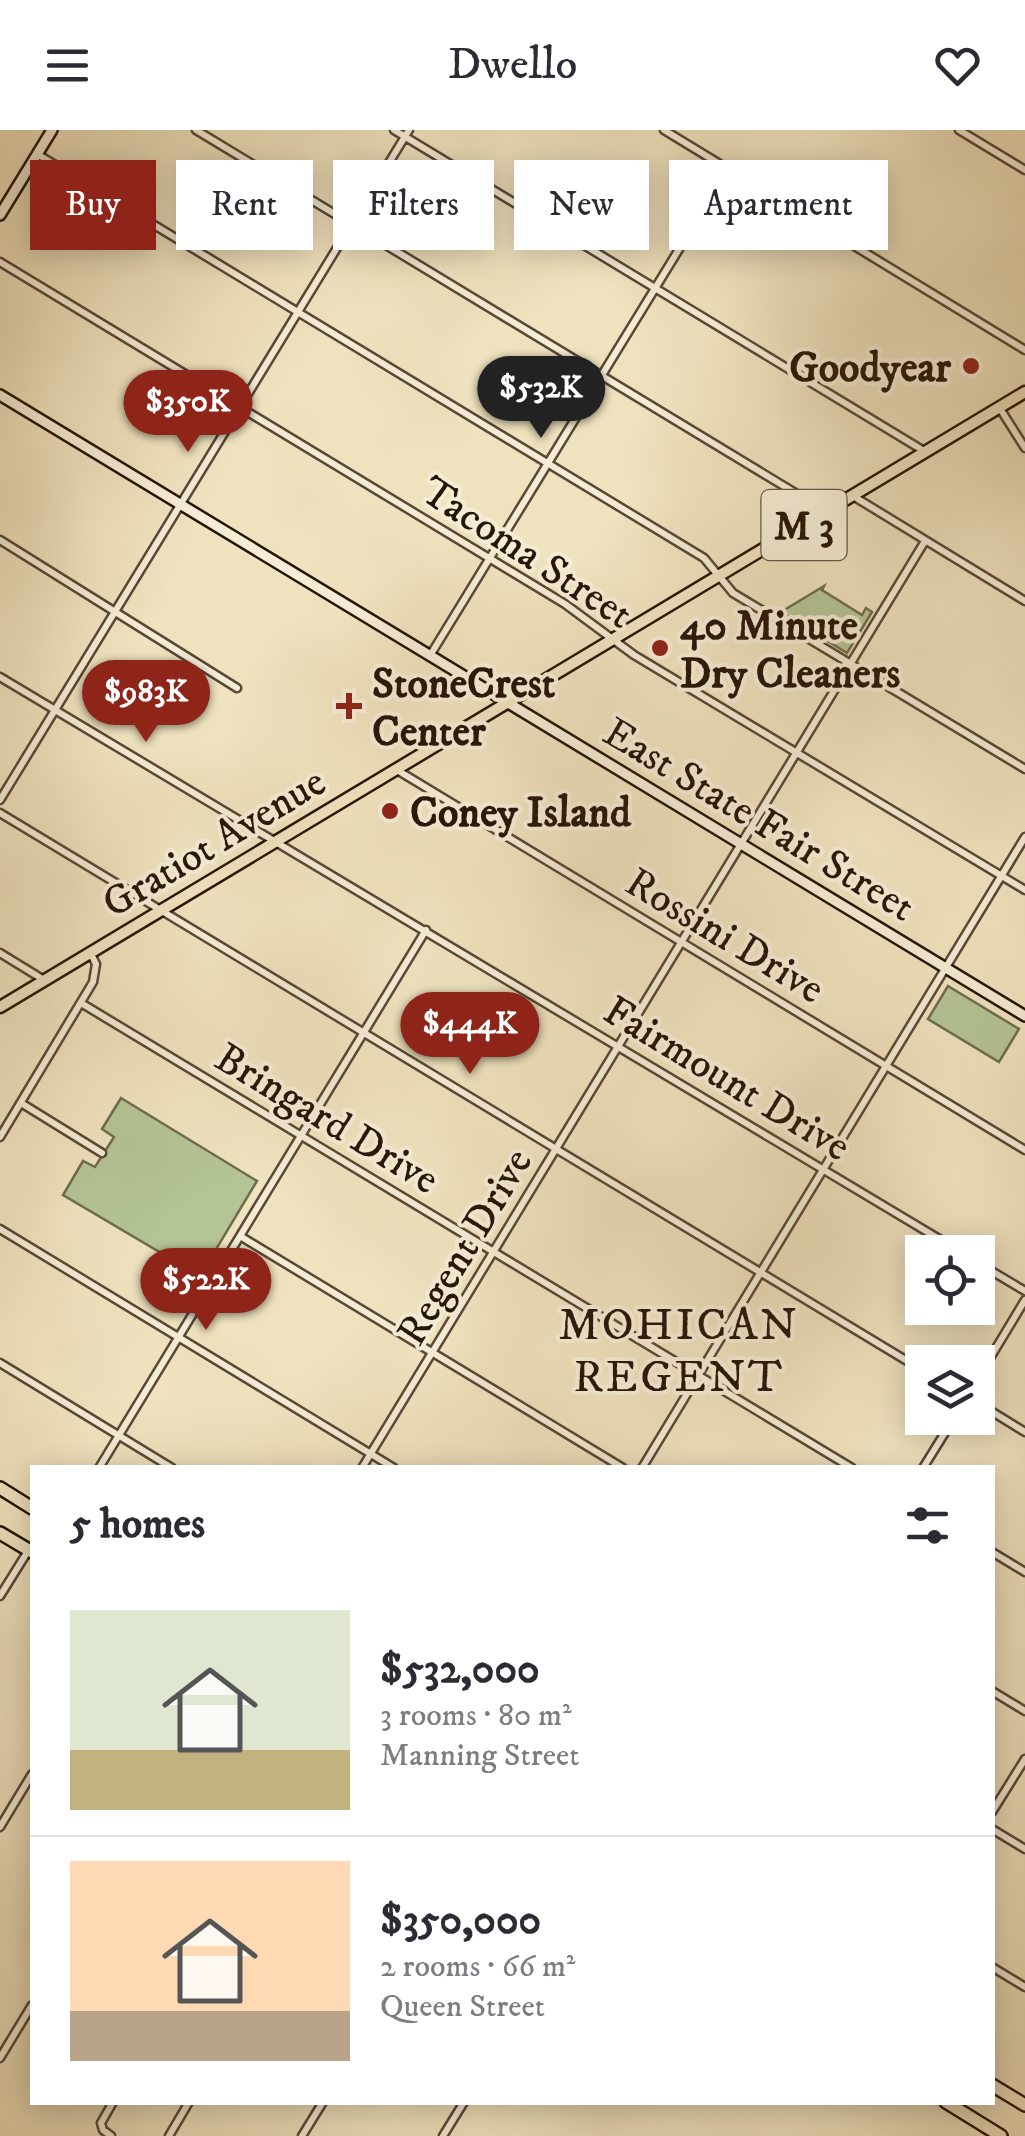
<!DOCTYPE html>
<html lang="en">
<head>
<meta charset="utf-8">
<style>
	:root { --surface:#fff; --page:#f2f2f3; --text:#2b2b33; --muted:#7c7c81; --line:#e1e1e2; --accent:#8f2418 }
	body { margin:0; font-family:"IM FELL DW Pica",serif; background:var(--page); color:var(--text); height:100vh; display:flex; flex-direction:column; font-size:38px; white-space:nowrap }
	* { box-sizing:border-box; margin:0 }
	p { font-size:32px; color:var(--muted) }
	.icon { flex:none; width:55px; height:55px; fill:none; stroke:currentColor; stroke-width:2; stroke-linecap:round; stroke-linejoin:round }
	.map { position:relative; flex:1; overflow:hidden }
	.side { position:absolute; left:30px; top:1335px; width:965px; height:640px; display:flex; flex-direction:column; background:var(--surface); border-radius:0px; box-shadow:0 5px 25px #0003 }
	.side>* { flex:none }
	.hud { position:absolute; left:30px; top:30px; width:965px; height:90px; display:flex; gap:20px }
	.controls { position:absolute; left:905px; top:1105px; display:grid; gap:20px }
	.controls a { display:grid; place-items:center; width:90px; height:90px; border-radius:0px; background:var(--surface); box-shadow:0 5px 25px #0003; font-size:50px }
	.price { position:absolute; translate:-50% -85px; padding:0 22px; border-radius:35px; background:var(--accent); color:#fff; font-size:32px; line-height:65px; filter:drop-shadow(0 2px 5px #0008) }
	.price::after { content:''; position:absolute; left:50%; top:60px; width:30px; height:22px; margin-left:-15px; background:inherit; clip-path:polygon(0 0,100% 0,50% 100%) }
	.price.active { background:#222; color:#fff }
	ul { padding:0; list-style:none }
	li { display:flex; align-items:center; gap:30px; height:250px; padding:0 40px }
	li+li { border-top:2px solid var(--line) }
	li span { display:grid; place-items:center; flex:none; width:280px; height:200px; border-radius:0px; color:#555 }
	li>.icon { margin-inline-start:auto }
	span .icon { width:120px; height:120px; fill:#fffc; stroke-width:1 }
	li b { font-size:42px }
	h2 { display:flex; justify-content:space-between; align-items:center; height:120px; padding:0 40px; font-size:42px }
	.pill { padding:0 35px; border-radius:0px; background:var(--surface); box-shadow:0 5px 25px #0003; font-size:35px; line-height:90px }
	.pill.active { background:var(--accent); color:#fff }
	header { display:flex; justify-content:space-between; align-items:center; height:130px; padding:0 40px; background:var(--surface); font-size:45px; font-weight:600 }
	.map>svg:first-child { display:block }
	.green { fill:#b4c495; stroke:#6e6c4e; stroke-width:2.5 }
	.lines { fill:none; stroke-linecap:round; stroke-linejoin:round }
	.street-casing { stroke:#594835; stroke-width:11 }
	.secondary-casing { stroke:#271507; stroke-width:14 }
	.primary-casing { stroke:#271507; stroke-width:15 }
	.highway-casing { stroke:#271507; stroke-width:16 }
	.street { stroke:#f5ecd5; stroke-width:6 }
	.secondary { stroke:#f5ecd5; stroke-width:9 }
	.primary { stroke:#efe2be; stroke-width:10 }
	.highway { stroke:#efe2be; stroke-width:11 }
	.poi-dot { fill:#8f2418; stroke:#f5ecd5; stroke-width:4 }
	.labels { text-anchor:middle; stroke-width:8; stroke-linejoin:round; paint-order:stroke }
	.shield { fill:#f5ecd5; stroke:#655645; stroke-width:2.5 }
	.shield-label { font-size:40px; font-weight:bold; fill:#271507 }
	.poi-label { font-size:42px; font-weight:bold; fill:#271507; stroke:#f5ecd5; text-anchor:start }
	.street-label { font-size:42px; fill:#271507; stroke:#f5ecd5 }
	.neighbourhood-label { font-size:45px; letter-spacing:2.5px; fill:#271507; stroke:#f5ecd5 }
</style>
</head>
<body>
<header><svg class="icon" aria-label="menu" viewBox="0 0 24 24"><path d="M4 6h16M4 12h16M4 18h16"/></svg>Dwello<svg class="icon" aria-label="heart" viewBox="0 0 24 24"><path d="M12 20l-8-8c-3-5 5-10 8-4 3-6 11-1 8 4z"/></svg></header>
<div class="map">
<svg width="1025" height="2006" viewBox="0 0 1025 2006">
	<rect width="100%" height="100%" fill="#efe2be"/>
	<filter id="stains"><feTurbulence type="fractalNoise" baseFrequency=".002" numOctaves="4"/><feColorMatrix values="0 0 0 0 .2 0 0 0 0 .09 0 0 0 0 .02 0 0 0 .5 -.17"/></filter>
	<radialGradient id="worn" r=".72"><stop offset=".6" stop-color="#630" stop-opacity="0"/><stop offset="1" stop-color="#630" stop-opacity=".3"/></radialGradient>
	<path class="green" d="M824,456L822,460L862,485L866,478L872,482L847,523L781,482Z
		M948,856L1019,899L999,932L928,889Z
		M121,968L257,1051L200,1146L63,1065L83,1031L95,1037L114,1007L102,999Z"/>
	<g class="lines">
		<defs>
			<path id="street" d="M196,0L825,381
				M394,0L924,321
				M664,0L1025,220
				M959,0L1025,40
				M37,24L704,428L733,463L1025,639
				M0,132L565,474L634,525L1025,760
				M999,277L1025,318
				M853,366L1025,471
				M0,410L237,558
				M431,524L681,116
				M0,547L961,1122
				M397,640L1025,1020
				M0,670L409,0
				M0,683L922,1240
				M0,823L44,850
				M81,873L852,1338
				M21,973L102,1023
				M0,1007L93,852L96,834L91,824
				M0,1099L394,1338
				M240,1106L623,1338
				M978,1133L1025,1161
				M0,1233L172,1338
				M978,1248L1025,1170
				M978,1273L1025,1302
				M99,1338L426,800
				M362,1338L925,411
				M642,1338L1025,707
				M923,1338L954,1288
				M992,1422L1025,1442
				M0,1466L28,1421
				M992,1561L1025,1581
				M992,1682L1025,1629
				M0,1697L32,1644
				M992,1699L1025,1719
				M992,1837L1025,1857
				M0,1928L32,1875
				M111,2006L103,2000L101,1993L113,1972
				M169,2006L189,1972
				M302,2006L323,1972
				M443,2006L464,1972"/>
			<path id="secondary" d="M0,85L52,0
				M0,265L1025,886"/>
			<path id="primary" d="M0,877L1025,262"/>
			<path id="highway" d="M0,1358L32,1378
				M0,1403L32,1422
				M992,1955L1025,1975
				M946,1972L1001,2006"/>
		</defs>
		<use href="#street" class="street-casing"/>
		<use href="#secondary" class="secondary-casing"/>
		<use href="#primary" class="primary-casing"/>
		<use href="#highway" class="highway-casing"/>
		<use href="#street" class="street"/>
		<use href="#secondary" class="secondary"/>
		<use href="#primary" class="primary"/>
		<use href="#highway" class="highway"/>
	</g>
	<g class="poi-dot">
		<circle cx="971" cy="236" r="10"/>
		<circle cx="660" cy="518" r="10"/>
		<path d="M344 561h10v10h10v10h-10v10h-10v-10h-10v-10h10z"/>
		<circle cx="390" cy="681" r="10"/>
	</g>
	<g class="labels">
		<rect class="shield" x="761.5" y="360" width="85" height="70" rx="8"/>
		<g class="shield-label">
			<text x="804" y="409">M 3</text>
		</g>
		<g class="poi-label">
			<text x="951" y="251" text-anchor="end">Goodyear</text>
			<text x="680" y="509">40 Minute<tspan x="680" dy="48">Dry Cleaners</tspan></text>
			<text x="372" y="567">StoneCrest<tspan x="372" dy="48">Center</tspan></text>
			<text x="410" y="696">Coney Island</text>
		</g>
		<g class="street-label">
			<text transform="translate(528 421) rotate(33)" y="15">Tacoma Street</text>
			<text transform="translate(760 688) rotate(31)" y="15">East State Fair Street</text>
			<text transform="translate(213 711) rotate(-31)" y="15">Gratiot Avenue</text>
			<text transform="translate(726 804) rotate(31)" y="15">Rossini Drive</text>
			<text transform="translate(728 947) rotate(31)" y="15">Fairmount Drive</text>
			<text transform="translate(328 987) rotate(31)" y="15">Bringard Drive</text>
			<text transform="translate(463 1116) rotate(-59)" y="15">Regent Drive</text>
		</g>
		<g class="neighbourhood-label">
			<text x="679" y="1209">MOHICAN<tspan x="679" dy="52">REGENT</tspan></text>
		</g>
	</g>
	<rect width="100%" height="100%" filter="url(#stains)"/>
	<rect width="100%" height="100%" fill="url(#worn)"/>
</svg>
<div class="controls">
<a><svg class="icon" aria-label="locate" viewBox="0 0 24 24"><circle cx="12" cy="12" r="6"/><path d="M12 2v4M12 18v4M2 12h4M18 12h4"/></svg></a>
<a><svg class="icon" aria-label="layers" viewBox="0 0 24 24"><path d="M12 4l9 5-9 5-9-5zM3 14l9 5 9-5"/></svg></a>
</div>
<b class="price active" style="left:541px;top:311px">$532K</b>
<b class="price" style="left:188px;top:325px">$350K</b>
<b class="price" style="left:146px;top:615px">$983K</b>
<b class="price" style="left:470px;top:947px">$444K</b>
<b class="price" style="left:206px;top:1203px">$522K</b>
<div class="hud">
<a class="pill active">Buy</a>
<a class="pill">Rent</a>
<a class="pill">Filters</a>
<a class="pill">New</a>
<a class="pill">Apartment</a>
</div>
<section class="side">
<h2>5 homes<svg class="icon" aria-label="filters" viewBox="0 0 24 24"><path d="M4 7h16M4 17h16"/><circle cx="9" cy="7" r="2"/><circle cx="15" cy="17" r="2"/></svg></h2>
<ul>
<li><span style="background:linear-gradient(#dfe7d0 70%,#c2b280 0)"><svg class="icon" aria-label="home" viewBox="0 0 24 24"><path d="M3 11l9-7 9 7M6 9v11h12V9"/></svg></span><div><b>$532,000</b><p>3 rooms · 80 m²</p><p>Manning Street</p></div></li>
<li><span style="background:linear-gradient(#ffd9b3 75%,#b9a48a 0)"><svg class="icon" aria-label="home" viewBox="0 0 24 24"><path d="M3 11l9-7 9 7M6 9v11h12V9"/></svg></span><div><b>$350,000</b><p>2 rooms · 66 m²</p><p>Queen Street</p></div></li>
</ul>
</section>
</div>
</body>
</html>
